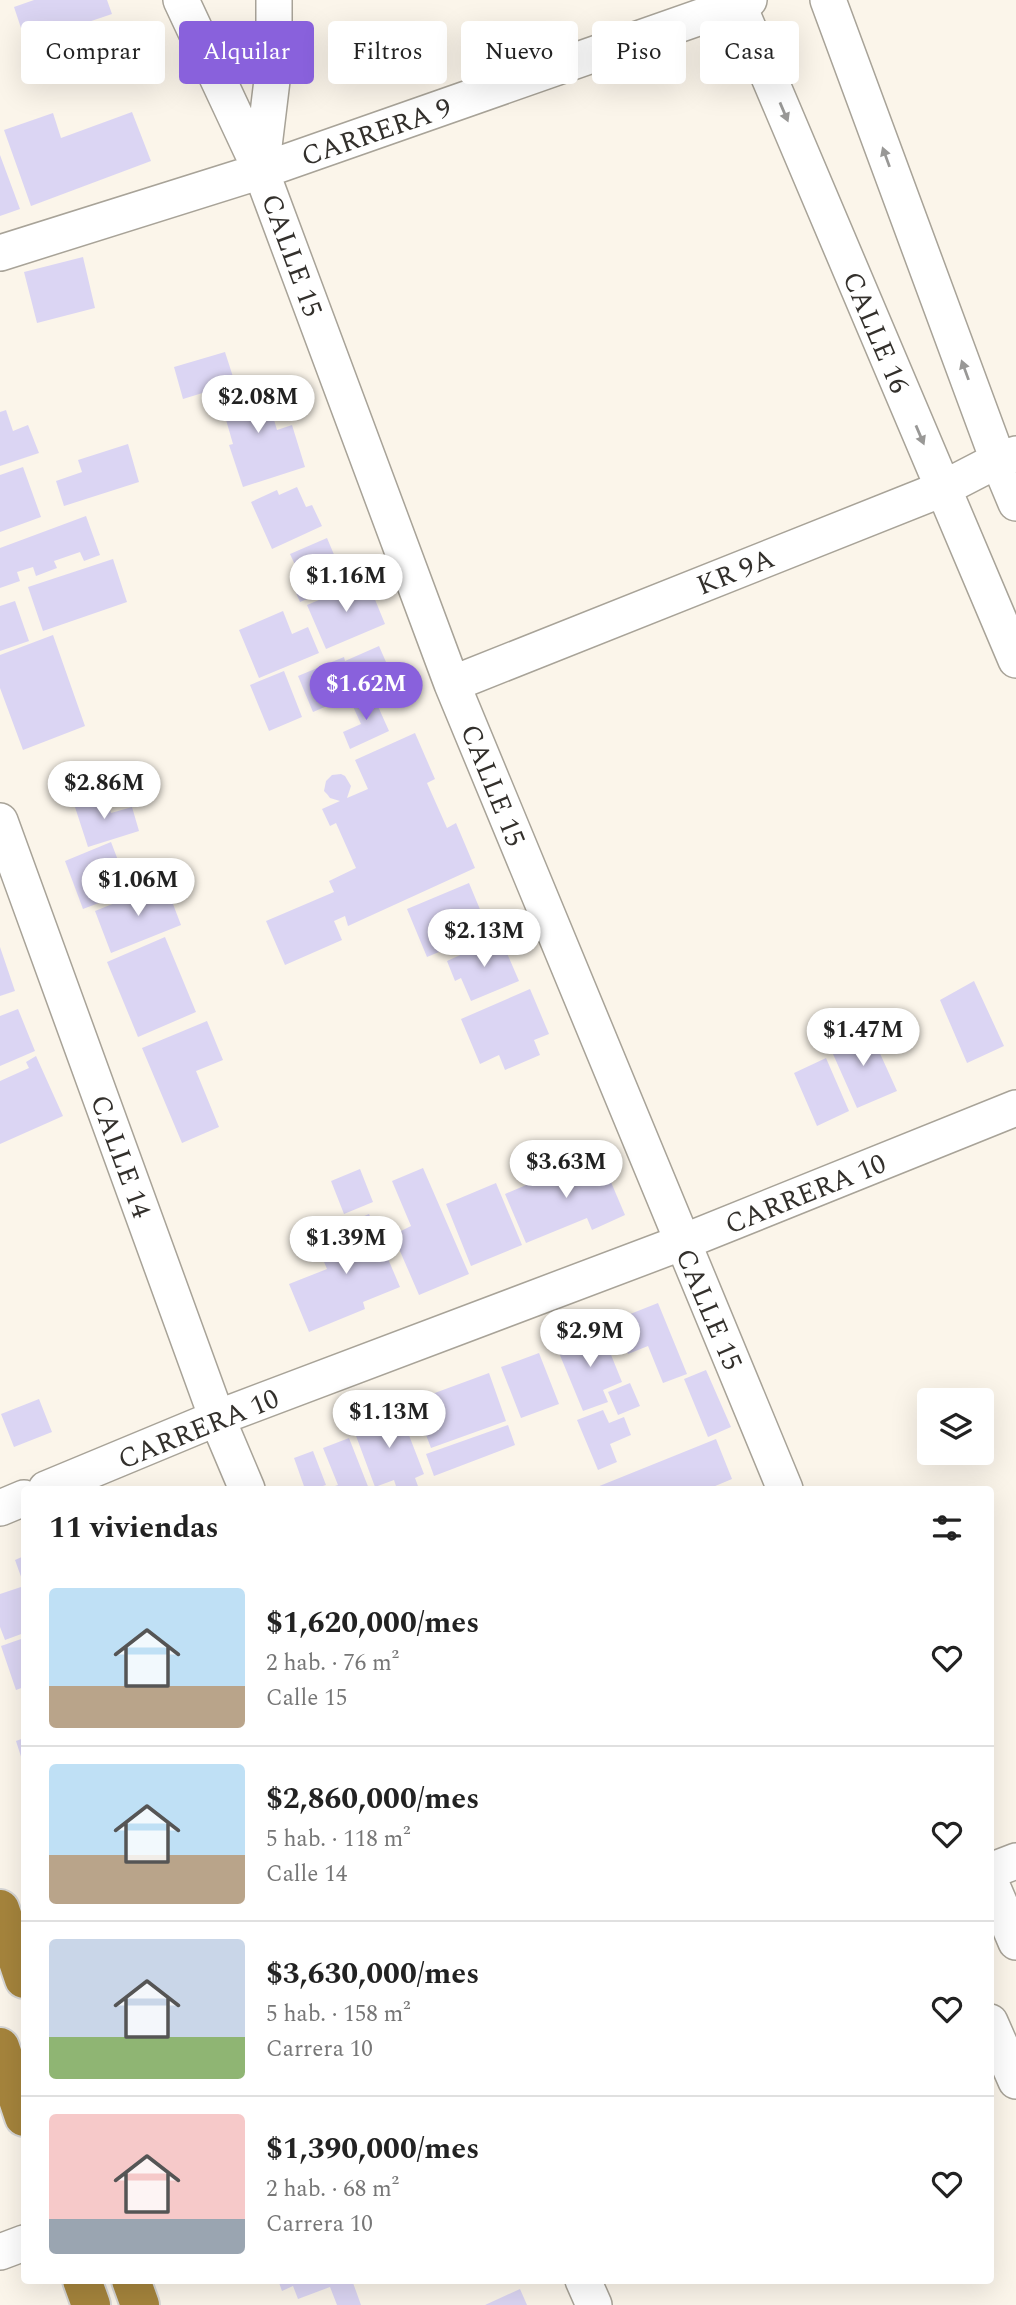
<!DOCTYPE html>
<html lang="es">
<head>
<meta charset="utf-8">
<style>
	:root { --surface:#fff; --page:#f6f6f6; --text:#222; --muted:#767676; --line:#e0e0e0; --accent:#8961dc }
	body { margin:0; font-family:Spectral,serif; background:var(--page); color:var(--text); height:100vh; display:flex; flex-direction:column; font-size:26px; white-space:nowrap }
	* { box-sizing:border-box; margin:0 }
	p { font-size:23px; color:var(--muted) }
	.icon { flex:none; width:38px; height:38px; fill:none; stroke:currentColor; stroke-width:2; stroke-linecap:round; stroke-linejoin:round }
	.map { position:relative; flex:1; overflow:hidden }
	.panel { position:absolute; left:21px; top:1486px; width:973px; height:798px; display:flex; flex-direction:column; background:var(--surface); border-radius:7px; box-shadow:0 7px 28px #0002 }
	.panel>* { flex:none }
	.hud { position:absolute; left:21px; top:21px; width:975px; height:63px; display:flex; gap:14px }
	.fabs { position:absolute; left:917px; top:1388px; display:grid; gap:14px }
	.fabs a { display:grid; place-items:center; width:77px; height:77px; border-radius:7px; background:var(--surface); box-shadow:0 7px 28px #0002; font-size:35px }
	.price { position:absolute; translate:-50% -60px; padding:0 16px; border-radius:24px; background:#fff; color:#222; font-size:23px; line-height:46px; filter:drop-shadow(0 2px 4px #0008) }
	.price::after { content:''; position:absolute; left:50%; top:42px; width:21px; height:16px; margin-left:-10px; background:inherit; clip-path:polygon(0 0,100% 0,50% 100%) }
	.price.on { background:var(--accent); color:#fff }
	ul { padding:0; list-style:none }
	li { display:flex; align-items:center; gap:21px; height:175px; padding:0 28px }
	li+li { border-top:2px solid var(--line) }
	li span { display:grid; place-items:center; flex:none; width:196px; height:140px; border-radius:7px; color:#555 }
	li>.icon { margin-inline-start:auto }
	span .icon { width:84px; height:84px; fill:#fffc; stroke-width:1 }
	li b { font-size:30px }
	h2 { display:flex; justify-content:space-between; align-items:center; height:84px; padding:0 28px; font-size:30px }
	.chip { padding:0 24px; border-radius:7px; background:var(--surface); box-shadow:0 7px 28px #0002; font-size:24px; line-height:63px }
	.chip.on { background:var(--accent); color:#fff }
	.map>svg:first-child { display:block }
	.building { fill:#dbd5f3 }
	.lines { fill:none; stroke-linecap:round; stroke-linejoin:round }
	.street-casing { stroke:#a8a398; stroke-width:38 }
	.highway-casing { stroke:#d6d6d5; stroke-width:42 }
	.street { stroke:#fff; stroke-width:35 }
	.highway { stroke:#a5843c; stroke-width:38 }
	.oneway { fill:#999896 }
	.labels { text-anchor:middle; stroke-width:5; stroke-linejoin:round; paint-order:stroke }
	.street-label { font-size:28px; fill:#33302c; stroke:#fff }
</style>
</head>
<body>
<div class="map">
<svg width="1016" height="2305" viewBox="0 0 1016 2305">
	<rect width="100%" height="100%" fill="#fbf5ea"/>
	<path class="building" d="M34,0H107L112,14L26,43L14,7Z
		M132,112L151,161L31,206L4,130L53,113L61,138Z
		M0,155L20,209L0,216Z
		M83,257L95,308L37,323L24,272Z
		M225,352L235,383L183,399L174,367Z
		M262,379L277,430L292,425L305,467L243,487L229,445L233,444L218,392Z
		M6,410L13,431L28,425L39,453L0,466V412Z
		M128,444L139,482L64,506L56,481L82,472L78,460Z
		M23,467L41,517L0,532V475Z
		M297,487L306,507L312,505L322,526L272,549L251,502L277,490L279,495Z
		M86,516L100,555L84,561L80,552L54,561L57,568L36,576L33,567L17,572L20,581L0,588V548Z
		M327,538L346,583L300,602L292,584L302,580L290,554Z
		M113,559L127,602L43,631L28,587Z
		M367,580L385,624L326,649L307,605Z
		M15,601L29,641L0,651V606Z
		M283,611L292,634L308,627L319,653L259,678L239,630Z
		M53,635L85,726L23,750L0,688V655Z
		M379,646L393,678L313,712L298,676L344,657L345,661Z
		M284,671L302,717L269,731L250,685Z
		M372,693L389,731L350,749L343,732L361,724L351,702Z
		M415,733L435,779L427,783L447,828L456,823L475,868L348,926L345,916L334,921L342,940L285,965L266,921L334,892L329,881L356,868L336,823L330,826L322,809L340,801L330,798L327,794L324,791L326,781L332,775L341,774L345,776L351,786L347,798L368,789L355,760Z
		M85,767L93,795L76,799L68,773Z
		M105,794L111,813L132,807L139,831L88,847L74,804Z
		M111,842L124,876L148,866L154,882L83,909L65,861Z
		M165,883L181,925L111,953L95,911Z
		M469,883L489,931L427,957L407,909Z
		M165,937L196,1012L138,1037L107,962Z
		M500,937L519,981L471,1001L461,978L455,981L447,961Z
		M0,947L15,991L0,996Z
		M974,981L1004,1046L967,1063L940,1000Z
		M530,989L549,1034L534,1040L540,1055L505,1070L499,1055L480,1064L461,1019Z
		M18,1009L35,1051L0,1066V1016Z
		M207,1021L223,1060L196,1071L219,1127L182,1143L142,1048Z
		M868,1027L897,1091L857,1108L829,1045Z
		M36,1056L63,1116L0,1144V1081L29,1068L26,1062Z
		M826,1058L849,1111L817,1126L794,1073Z
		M599,1154L625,1215L592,1230L587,1218L526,1243L505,1194Z
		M423,1168L469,1274L419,1295L393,1235L411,1226L392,1181Z
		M360,1169L373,1202L344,1214L331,1181Z
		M496,1183L522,1245L471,1266L446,1204Z
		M369,1214L400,1287L363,1302L365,1309L309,1332L289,1284L327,1269L319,1250L338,1242L332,1230Z
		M658,1303L687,1374L663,1383L648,1346L628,1354L615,1320Z
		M601,1330L622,1382L603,1390L608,1402L583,1411L557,1348Z
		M539,1353L559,1404L521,1418L501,1367Z
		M706,1370L731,1427L708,1437L684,1379Z
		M489,1373L506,1421L431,1448L413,1401Z
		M630,1383L640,1406L618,1415L608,1392Z
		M39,1399L52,1432L14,1447L1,1414Z
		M398,1407L424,1474L415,1478L419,1489H397L394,1480L375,1487L352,1425Z
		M603,1410L609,1423L624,1417L631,1435L610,1444L617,1462L598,1470L577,1420Z
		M508,1425L515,1445L434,1476L426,1454Z
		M349,1438L369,1489H326L338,1485L323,1448Z
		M716,1439L732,1479L708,1489H592Z
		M313,1451L326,1485L314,1489H305L294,1458Z
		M24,1556V1585L15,1560Z
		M21,1587L24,1598V1633L5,1640L0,1627V1594Z
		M24,1638V1687L16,1690L1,1646Z
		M24,1738V1766L16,1741Z
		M278,2280H352L361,2305H337L330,2287L298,2299L293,2286L282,2291Z
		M520,2289L527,2305H485Z"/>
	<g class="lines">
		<defs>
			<path id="street" d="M181,0L261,171L452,684L785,1489
				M828,0L998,460L1016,503
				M738,4L1016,660
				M261,171L274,64V0
				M0,253L261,171L749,0
				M452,684L942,489L998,460L1016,454
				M0,821L217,1418L247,1489
				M46,1489L217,1418L683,1242L1016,1108
				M0,1508L24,1498
				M990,1871L1016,1861
				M990,1881L1016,1942
				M990,2022L1016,2081
				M0,2252L24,2243
				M583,2280L594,2305"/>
			<path id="highway" d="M0,1909L24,1979
				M0,2047L24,2117
				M82,2280L91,2305
				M131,2280L140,2305"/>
		</defs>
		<use href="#street" class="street-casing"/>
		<use href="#highway" class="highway-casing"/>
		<use href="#street" class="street"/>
		<use href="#highway" class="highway"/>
	</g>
	<defs><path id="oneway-solid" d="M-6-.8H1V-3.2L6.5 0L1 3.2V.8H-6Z" transform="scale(1.75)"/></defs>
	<g class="oneway">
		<use href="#oneway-solid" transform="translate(784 112) rotate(67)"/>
		<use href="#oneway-solid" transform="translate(886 157) rotate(-110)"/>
		<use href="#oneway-solid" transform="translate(965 370) rotate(-110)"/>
		<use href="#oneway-solid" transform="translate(920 435) rotate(67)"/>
	</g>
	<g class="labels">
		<g class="street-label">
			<text transform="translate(376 131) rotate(-19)" y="10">CARRERA 9</text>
			<text transform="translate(293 255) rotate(70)" y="10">CALLE 15</text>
			<text transform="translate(877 332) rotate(67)" y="10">CALLE 16</text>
			<text transform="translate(735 571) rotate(-22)" y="10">KR 9A</text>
			<text transform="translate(494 785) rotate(68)" y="10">CALLE 15</text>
			<text transform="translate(122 1156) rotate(70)" y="10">CALLE 14</text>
			<text transform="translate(805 1193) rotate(-22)" y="10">CARRERA 10</text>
			<text transform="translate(710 1309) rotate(67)" y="10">CALLE 15</text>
			<text transform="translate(198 1428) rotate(-22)" y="10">CARRERA 10</text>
		</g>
	</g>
</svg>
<div class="fabs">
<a><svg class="icon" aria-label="layers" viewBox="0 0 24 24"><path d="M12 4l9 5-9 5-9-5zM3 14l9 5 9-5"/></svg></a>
</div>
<b class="price" style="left:258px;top:435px">$2.08M</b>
<b class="price" style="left:346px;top:614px">$1.16M</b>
<b class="price on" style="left:366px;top:722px">$1.62M</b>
<b class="price" style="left:104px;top:821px">$2.86M</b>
<b class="price" style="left:138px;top:918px">$1.06M</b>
<b class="price" style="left:484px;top:969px">$2.13M</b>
<b class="price" style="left:863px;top:1068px">$1.47M</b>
<b class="price" style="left:566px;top:1200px">$3.63M</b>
<b class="price" style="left:346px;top:1276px">$1.39M</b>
<b class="price" style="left:590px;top:1369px">$2.9M</b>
<b class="price" style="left:389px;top:1450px">$1.13M</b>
<div class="hud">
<a class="chip">Comprar</a>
<a class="chip on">Alquilar</a>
<a class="chip">Filtros</a>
<a class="chip">Nuevo</a>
<a class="chip">Piso</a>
<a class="chip">Casa</a>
</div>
<section class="panel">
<h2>11 viviendas<svg class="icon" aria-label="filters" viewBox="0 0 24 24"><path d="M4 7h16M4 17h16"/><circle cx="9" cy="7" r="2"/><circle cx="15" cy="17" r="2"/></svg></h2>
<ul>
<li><span style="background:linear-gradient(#bfe0f5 70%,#b9a48a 0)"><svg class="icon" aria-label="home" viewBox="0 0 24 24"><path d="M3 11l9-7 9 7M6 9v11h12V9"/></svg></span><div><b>$1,620,000/mes</b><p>2 hab. · 76 m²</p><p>Calle 15</p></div><svg class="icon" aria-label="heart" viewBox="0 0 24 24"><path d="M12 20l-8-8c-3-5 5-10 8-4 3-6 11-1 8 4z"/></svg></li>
<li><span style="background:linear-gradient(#bfe0f5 65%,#b9a48a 0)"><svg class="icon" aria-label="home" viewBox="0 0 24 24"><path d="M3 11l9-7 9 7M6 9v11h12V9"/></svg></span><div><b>$2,860,000/mes</b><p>5 hab. · 118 m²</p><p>Calle 14</p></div><svg class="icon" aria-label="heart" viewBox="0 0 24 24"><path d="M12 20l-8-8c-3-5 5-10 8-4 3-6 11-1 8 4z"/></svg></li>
<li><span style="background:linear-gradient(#c9d6e8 70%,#8fb573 0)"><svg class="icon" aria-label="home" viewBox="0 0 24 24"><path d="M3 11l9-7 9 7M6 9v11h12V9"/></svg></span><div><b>$3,630,000/mes</b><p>5 hab. · 158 m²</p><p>Carrera 10</p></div><svg class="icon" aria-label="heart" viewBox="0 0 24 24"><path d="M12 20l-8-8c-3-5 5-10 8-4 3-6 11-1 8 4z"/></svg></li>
<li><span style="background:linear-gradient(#f6c9c9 75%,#9aa5b1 0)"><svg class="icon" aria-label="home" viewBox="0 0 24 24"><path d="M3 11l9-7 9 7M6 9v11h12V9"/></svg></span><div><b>$1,390,000/mes</b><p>2 hab. · 68 m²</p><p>Carrera 10</p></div><svg class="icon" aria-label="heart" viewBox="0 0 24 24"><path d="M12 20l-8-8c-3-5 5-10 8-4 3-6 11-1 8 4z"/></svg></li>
</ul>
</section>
</div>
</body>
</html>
